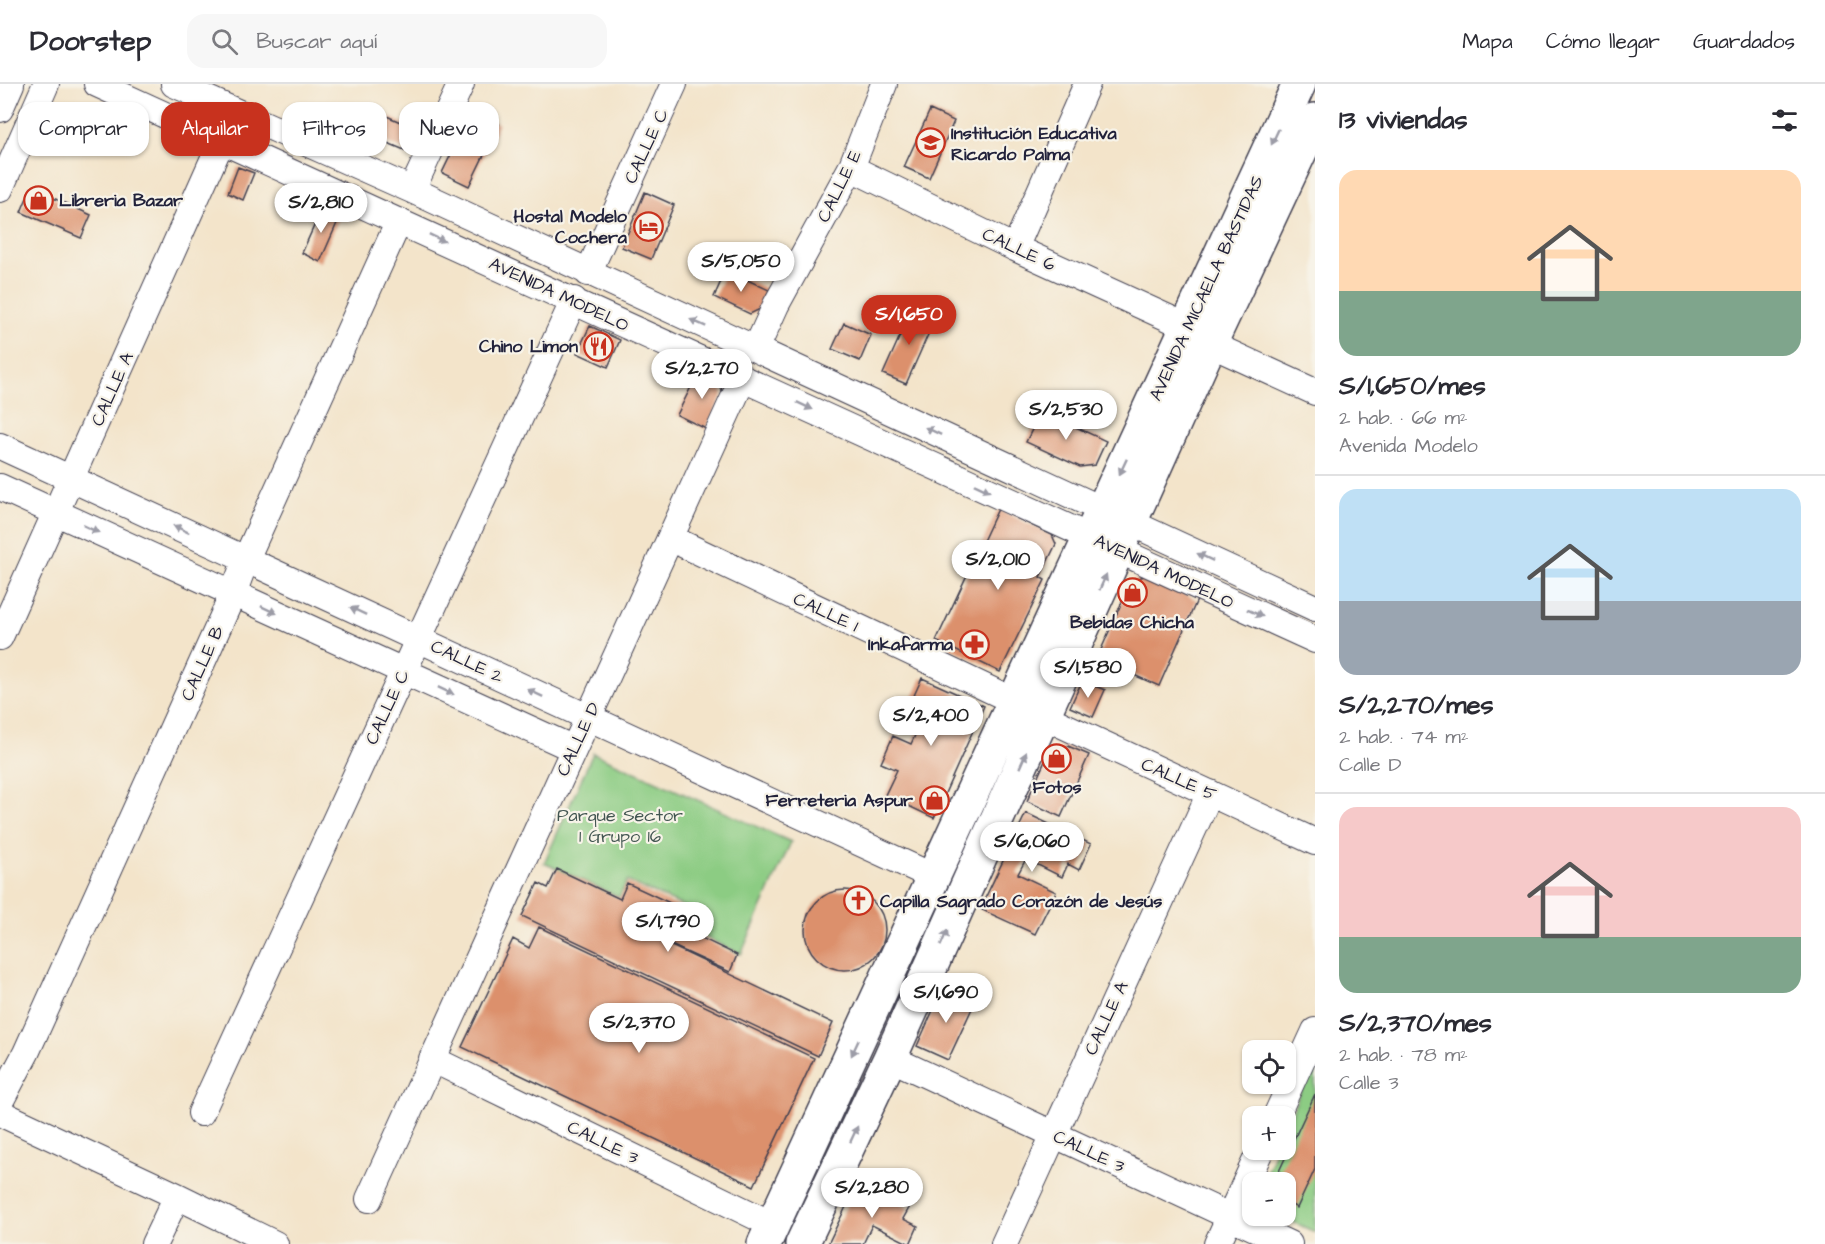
<!DOCTYPE html>
<html lang="es">
<head>
<meta charset="utf-8">
<style>
	:root { --surface:#fff; --page:#f7f7f7; --text:#2b2b33; --muted:#7c7c81; --line:#e1e1e2; --accent:#c8321e }
	body { margin:0; font-family:"Architects Daughter",sans-serif; background:var(--page); color:var(--text); height:100vh; display:flex; flex-direction:column; font-size:22px; white-space:nowrap }
	* { box-sizing:border-box; margin:0 }
	p { font-size:20px; color:var(--muted) }
	.icon { flex:none; width:33px; height:33px; fill:none; stroke:currentColor; stroke-width:2; stroke-linecap:round; stroke-linejoin:round }
	.map { position:relative; flex:1; overflow:hidden }
	.panel { display:flex; flex-direction:column; background:var(--surface); width:510px }
	.panel>* { flex:none }
	.top-card { position:absolute; left:18px; top:18px; width:570px; height:54px; display:flex; gap:12px }
	.buttons { position:absolute; left:1242px; top:956px; display:grid; gap:12px }
	.buttons a { display:grid; place-items:center; width:54px; height:54px; border-radius:12px; background:var(--surface); box-shadow:0 2px 4px #0004; font-size:30px }
	.price { position:absolute; translate:-50% -51px; padding:0 14px; border-radius:21px; background:#fff; color:#222; font-size:20px; line-height:39px; filter:drop-shadow(0 2px 3px #0008) }
	.price::after { content:''; position:absolute; left:50%; top:36px; width:18px; height:14px; margin-left:-9px; background:inherit; clip-path:polygon(0 0,100% 0,50% 100%) }
	.price.active { background:var(--accent); color:#fff }
	ul { padding:0; list-style:none }
	li { display:grid; align-content:center; gap:12px; height:318px; padding:0 24px }
	li+li { border-top:2px solid var(--line) }
	li span { display:grid; place-items:center; height:186px; border-radius:18px; color:#555 }
	li>.icon { margin-inline-start:auto }
	span .icon { width:108px; height:108px; fill:#fffc; stroke-width:1 }
	li b { font-size:26px }
	h2 { display:flex; justify-content:space-between; align-items:center; height:72px; padding:0 24px; font-size:26px }
	.pill { padding:0 21px; border-radius:18px; background:var(--surface); box-shadow:0 2px 4px #0004; font-size:21px; line-height:54px }
	.pill.active { background:var(--accent); color:#fff }
	header { display:flex; align-items:center; gap:36px; box-sizing:border-box; height:84px; padding:0 30px; background:var(--surface); border-bottom:2px solid var(--line) }
	header strong { font-size:28px }
	nav { display:flex; gap:33px; margin-inline-start:auto; font-size:21px }
	.search { width:420px; height:54px; background:var(--page); display:flex; align-items:center; gap:15px; box-sizing:border-box; padding:0 21px; border-radius:18px; color:var(--muted); font-size:22px }
	main { display:flex; flex:1; min-height:0 }
	.map>svg:first-child { display:block }
	.green { fill:#8ccc83; stroke:#57775f; stroke-width:1.5 }
	.building { fill:#dc906c }
	.lines { fill:none; stroke-linecap:round; stroke-linejoin:round }
	.minor-casing { stroke:#413f50; stroke-width:28 }
	.major-casing { stroke:#413f50; stroke-width:36 }
	.minor { stroke:#fff; stroke-width:26 }
	.major { stroke:#fff; stroke-width:33 }
	.oneway { fill:#9c9ca7 }
	.labels { text-anchor:middle; stroke-width:4.5; stroke-linejoin:round; paint-order:stroke }
	.poi-label { font-size:18px; font-weight:bold; fill:#22223b; stroke:#f7f3e8; text-anchor:end }
	.street-label { font-size:18px; fill:#22223b; stroke:#f7f3e8 }
	.park-label { font-size:18px; fill:#425551; stroke:#f7f3e8 }
</style>
</head>
<body>
<header>
<strong>Doorstep</strong>
<div class="search"><svg class="icon" aria-label="search" viewBox="0 0 24 24"><circle cx="10" cy="10" r="6"/><path d="M15 15l6 6"/></svg>Buscar aquí</div>
<nav><a>Mapa</a><a>Cómo llegar</a><a>Guardados</a></nav>
</header>
<main>
<div class="map">
<svg width="1315" height="1160" viewBox="0 0 1315 1160">
	<rect width="100%" height="100%" fill="#f7f3e8"/>
	<filter id="ink" filterUnits="userSpaceOnUse"><feTurbulence type="fractalNoise" baseFrequency=".0167" numOctaves="2"/><feDisplacementMap in="SourceGraphic" scale="12" xChannelSelector="R" yChannelSelector="G"/><feConvolveMatrix kernelMatrix="1 2 1 2 8 2 1 2 1" color-interpolation-filters="sRGB"/></filter>
	<filter id="wash" filterUnits="userSpaceOnUse"><feTurbulence type="fractalNoise" baseFrequency=".008" numOctaves="4" result="noise"/><feDisplacementMap in="SourceGraphic" scale="24" xChannelSelector="R" yChannelSelector="G"/><feGaussianBlur stdDeviation="1.35" result="paint"/><feColorMatrix in="noise" values="0 0 0 0 0 0 0 0 0 0 0 0 0 0 0 0 0 1.4 0 .05"/><feComposite in="paint" operator="in"/></filter>
	<g filter="url(#wash)">
		<rect width="100%" height="100%" fill="#f3e4ca"/>
		<path class="green" d="M593,669L791,758L741,870L696,849L703,831L627,797L619,813L544,779Z
			M1314,976H1315V1148L1277,1131H1286V1098H1262L1276,1065H1286V1042Z"/>
		<g id="blocks">
			<path class="building" d="M373,26L423,48L415,66L409,68L364,49Z
				M930,26L954,37L929,94L904,83Z
				M472,27L499,40L469,102L442,89Z
				M238,83L254,89L243,116L228,109Z
				M31,104L91,131L81,154L21,128Z
				M645,108L674,121L651,175L622,163Z
				M323,122L341,130L320,178L302,169Z
				M726,186L769,206L760,225L750,230L714,213Z
				M912,225L935,235L906,300L883,290Z
				M844,239L871,251L860,277L832,265Z
				M590,242L620,256L608,283L577,269Z
				M699,287L719,297L723,310L706,345L677,331Z
				M1041,327L1106,357L1095,381L1080,383L1026,358Z
				M998,425L1052,451L1056,460L1040,493L1045,496L1000,588L936,557Z
				M1144,492L1197,516L1159,602L1097,575L1131,497Z
				M922,594L984,622L934,734L885,711L897,686L881,679L893,652L911,660L922,636L906,629Z
				M1082,597L1105,606L1093,633L1070,623Z
				M1068,662L1089,671L1061,733L1027,717L1050,666Z
				M1026,729L1091,760L1079,786L1068,780L1062,793L1026,775L1018,790L1056,808L1035,850L980,825Z
				M557,785L620,815L627,799L700,833L693,850L737,871L730,888L623,839L833,939L818,972L522,832L538,799L548,804Z
				M805 846a40 40 0 1 1 80 0a40 40 0 1 1-80 0Z
				M539,843L814,974L754,1102L462,963L513,855L529,864Z
				M943,904L975,918L948,976L917,962Z
				M1315,1010V1085L1297,1124L1286,1118V1098H1274Z
				M857,1100L909,1124L903,1135L918,1142L910,1160L872,1141L863,1160H828Z"/>
		</g>
	</g>
	<g filter="url(#ink)">
		<use href="#blocks" fill-opacity="0" stroke="#413f50" stroke-width="1.5"/>
		<g class="lines">
			<defs>
				<path id="minor" d="M97,0L1315,556
					M174,0L412,106L1315,524
					M0,25L11,0
					M851,84L1015,164L1188,243
					M0,105L46,0
					M412,106L461,0
					M1015,164L1087,0
					M588,189L674,0
					M1210,260L1315,308
					M756,265L776,221L851,84L884,0
					M0,362L934,793
					M0,403L574,665
					M670,454L1014,617
					M0,553L222,56
					M1043,632L1315,758
					M890,974L1289,1160
					M432,975L773,1141
					M0,1018L26,969L233,510L246,475L399,137
					M0,1029L177,1112L275,1160
					M201,1029L574,216
					M1276,1032L1315,947
					M369,1115L743,294
					M154,1160L177,1112
					M1004,1160L1210,709
					M1217,1160L1261,1065"/>
				<path id="major" d="M764,1160L1299,0
					M802,1160L890,974L1210,260L1315,36"/>
			</defs>
			<use href="#minor" class="minor-casing"/>
			<use href="#major" class="major-casing"/>
			<use href="#minor" class="minor"/>
			<use href="#major" class="major"/>
		</g>
		<defs><path id="oneway-solid" d="M-6-.8H1V-3.2L6.5 0L1 3.2V.8H-6Z" transform="scale(1.5)"/></defs>
		<g class="oneway">
			<use href="#oneway-solid" transform="translate(1275 53) rotate(115)"/>
			<use href="#oneway-solid" transform="translate(437 154) rotate(25)"/>
			<use href="#oneway-solid" transform="translate(698 239) rotate(-156)"/>
			<use href="#oneway-solid" transform="translate(805 322) rotate(25)"/>
			<use href="#oneway-solid" transform="translate(933 347) rotate(-155)"/>
			<use href="#oneway-solid" transform="translate(1123 383) rotate(115)"/>
			<use href="#oneway-solid" transform="translate(982 404) rotate(25)"/>
			<use href="#oneway-solid" transform="translate(91 445) rotate(25)"/>
			<use href="#oneway-solid" transform="translate(181 445) rotate(-155)"/>
			<use href="#oneway-solid" transform="translate(1205 473) rotate(-155)"/>
			<use href="#oneway-solid" transform="translate(1103 498) rotate(-66)"/>
			<use href="#oneway-solid" transform="translate(269 526) rotate(25)"/>
			<use href="#oneway-solid" transform="translate(358 527) rotate(-155)"/>
			<use href="#oneway-solid" transform="translate(1255 529) rotate(24)"/>
			<use href="#oneway-solid" transform="translate(446 607) rotate(25)"/>
			<use href="#oneway-solid" transform="translate(535 609) rotate(-155)"/>
			<use href="#oneway-solid" transform="translate(1023 676) rotate(-66)"/>
			<use href="#oneway-solid" transform="translate(944 854) rotate(-66)"/>
			<use href="#oneway-solid" transform="translate(855 964) rotate(115)"/>
			<use href="#oneway-solid" transform="translate(854 1050) rotate(-65)"/>
		</g>
	</g>
	<defs>
		<symbol id="school-ring" viewBox="-11 -11 22 22"><circle r="9.5" fill="#f7f3e8" stroke="#c8321e" stroke-width="1.5"/><path d="M0-5L7-2L0 1L-7-2ZM-4 1L0 2.5L4 1V4Q0 6-4 4Z" fill="#c8321e"/></symbol>
		<symbol id="shop-ring" viewBox="-11 -11 22 22"><circle r="9.5" fill="#f7f3e8" stroke="#c8321e" stroke-width="1.5"/><path d="M-5-2.5h2.3a2.7 3.5 0 0 1 5.4 0H5L5.5 6h-11ZM-1.5-2.5h3a1.5 2.3 0 0 0-3 0Z" fill="#c8321e"/></symbol>
		<symbol id="hotel-ring" viewBox="-11 -11 22 22"><circle r="9.5" fill="#f7f3e8" stroke="#c8321e" stroke-width="1.5"/><path d="M-6-4.5h1.5V1H6V5H4.5V3h-9V5H-6ZM-4 0a1.8 1.8 0 1 1 3.6 0ZM.5 0V-2.5h3Q6-2.5 6 0Z" fill="#c8321e"/></symbol>
		<symbol id="restaurant-ring" viewBox="-11 -11 22 22"><circle r="9.5" fill="#f7f3e8" stroke="#c8321e" stroke-width="1.5"/><path d="M-5-6h1v4h1v-4h1v4h1v-4h1v5L-1.5 .5V6h-2V.5L-5-1ZM5-6V6H3V1.5H1.5Q1.5-4 5-6Z" fill="#c8321e"/></symbol>
		<symbol id="pharmacy-ring" viewBox="-11 -11 22 22"><circle r="9.5" fill="#f7f3e8" stroke="#c8321e" stroke-width="1.5"/><path d="M-2-6h4v4h4v4h-4v4h-4v-4h-4v-4h4Z" fill="#c8321e"/></symbol>
		<symbol id="church-ring" viewBox="-11 -11 22 22"><circle r="9.5" fill="#f7f3e8" stroke="#c8321e" stroke-width="1.5"/><path d="M-1.2-6h2.4v3.5h3.3v2.4h-3.3V6h-2.4V-.1h-3.3v-2.4h3.3Z" fill="#c8321e"/></symbol>
	</defs>
	<g fill-rule="evenodd">
		<use href="#school-ring" x="914" y="42" width="33" height="33"/>
		<use href="#shop-ring" x="22" y="100" width="33" height="33"/>
		<use href="#hotel-ring" x="632" y="126" width="33" height="33"/>
		<use href="#restaurant-ring" x="582" y="246" width="33" height="33"/>
		<use href="#shop-ring" x="1116" y="492" width="33" height="33"/>
		<use href="#pharmacy-ring" x="958" y="544" width="33" height="33"/>
		<use href="#shop-ring" x="1040" y="658" width="33" height="33"/>
		<use href="#shop-ring" x="918" y="700" width="33" height="33"/>
		<use href="#church-ring" x="842" y="800" width="33" height="33"/>
	</g>
	<g class="labels">
		<g class="poi-label">
			<text x="951" y="55" text-anchor="start">Institución Educativa<tspan x="951" dy="21">Ricardo Palma</tspan></text>
			<text x="59" y="122" text-anchor="start">Libreria Bazar</text>
			<text x="627" y="138">Hostal Modelo<tspan x="627" dy="21">Cochera</tspan></text>
			<text x="578" y="268">Chino Limon</text>
			<text x="1132" y="544" text-anchor="middle">Bebidas Chicha</text>
			<text x="953" y="566">Inkafarma</text>
			<text x="1057" y="709" text-anchor="middle">Fotos</text>
			<text x="913" y="722">Ferreteria Aspur</text>
			<text x="880" y="823" text-anchor="start">Capilla Sagrado Corazón de Jesús</text>
		</g>
		<g class="street-label">
			<text transform="translate(646 62) rotate(-65)" y="6">CALLE C</text>
			<text transform="translate(839 102) rotate(-64)" y="6">CALLE E</text>
			<text transform="translate(1019 165) rotate(25)" y="6">CALLE 6</text>
			<text transform="translate(1206 204) rotate(-65)" y="6">AVENIDA MICAELA BASTIDAS</text>
			<text transform="translate(559 210) rotate(25)" y="6">AVENIDA MODELO</text>
			<text transform="translate(112 305) rotate(-66)" y="6">CALLE A</text>
			<text transform="translate(1164 487) rotate(25)" y="6">AVENIDA MODELO</text>
			<text transform="translate(826 528) rotate(25)" y="6">CALLE 1</text>
			<text transform="translate(467 577) rotate(25)" y="6">CALLE 2</text>
			<text transform="translate(202 579) rotate(-66)" y="6">CALLE B</text>
			<text transform="translate(387 623) rotate(-65)" y="6">CALLE C</text>
			<text transform="translate(578 655) rotate(-65)" y="6">CALLE D</text>
			<text transform="translate(1179 695) rotate(24)" y="6">CALLE 5</text>
			<text transform="translate(1106 934) rotate(-65)" y="6">CALLE A</text>
			<text transform="translate(603 1058) rotate(26)" y="6">CALLE 3</text>
			<text transform="translate(1089 1067) rotate(25)" y="6">CALLE 3</text>
		</g>
		<g class="park-label">
			<text x="620" y="737">Parque Sector<tspan x="620" dy="21">1 Grupo 16</tspan></text>
		</g>
	</g>
</svg>
<div class="buttons">
<a><svg class="icon" aria-label="locate" viewBox="0 0 24 24"><circle cx="12" cy="12" r="6"/><path d="M12 2v4M12 18v4M2 12h4M18 12h4"/></svg></a>
<a>+</a>
<a>−</a>
</div>
<b class="price" style="left:321px;top:150px">S/2,810</b>
<b class="price" style="left:741px;top:209px">S/5,050</b>
<b class="price active" style="left:909px;top:262px">S/1,650</b>
<b class="price" style="left:702px;top:316px">S/2,270</b>
<b class="price" style="left:1066px;top:357px">S/2,530</b>
<b class="price" style="left:998px;top:507px">S/2,010</b>
<b class="price" style="left:1088px;top:615px">S/1,580</b>
<b class="price" style="left:931px;top:663px">S/2,400</b>
<b class="price" style="left:1032px;top:789px">S/6,060</b>
<b class="price" style="left:668px;top:869px">S/1,790</b>
<b class="price" style="left:946px;top:940px">S/1,690</b>
<b class="price" style="left:639px;top:970px">S/2,370</b>
<b class="price" style="left:872px;top:1135px">S/2,280</b>
<div class="top-card">
<a class="pill">Comprar</a>
<a class="pill active">Alquilar</a>
<a class="pill">Filtros</a>
<a class="pill">Nuevo</a>
</div>
</div>
<section class="panel">
<h2>13 viviendas<svg class="icon" aria-label="filters" viewBox="0 0 24 24"><path d="M4 7h16M4 17h16"/><circle cx="9" cy="7" r="2"/><circle cx="15" cy="17" r="2"/></svg></h2>
<ul>
<li><span style="background:linear-gradient(#ffd9b3 65%,#7fa58c 0)"><svg class="icon" aria-label="home" viewBox="0 0 24 24"><path d="M3 11l9-7 9 7M6 9v11h12V9"/></svg></span><div><b>S/1,650/mes</b><p>2 hab. · 66 m²</p><p>Avenida Modelo</p></div></li>
<li><span style="background:linear-gradient(#bfe0f5 60%,#9aa5b1 0)"><svg class="icon" aria-label="home" viewBox="0 0 24 24"><path d="M3 11l9-7 9 7M6 9v11h12V9"/></svg></span><div><b>S/2,270/mes</b><p>2 hab. · 74 m²</p><p>Calle D</p></div></li>
<li><span style="background:linear-gradient(#f6c9c9 70%,#7fa58c 0)"><svg class="icon" aria-label="home" viewBox="0 0 24 24"><path d="M3 11l9-7 9 7M6 9v11h12V9"/></svg></span><div><b>S/2,370/mes</b><p>2 hab. · 78 m²</p><p>Calle 3</p></div></li>
</ul>
</section>
</main>
</body>
</html>
